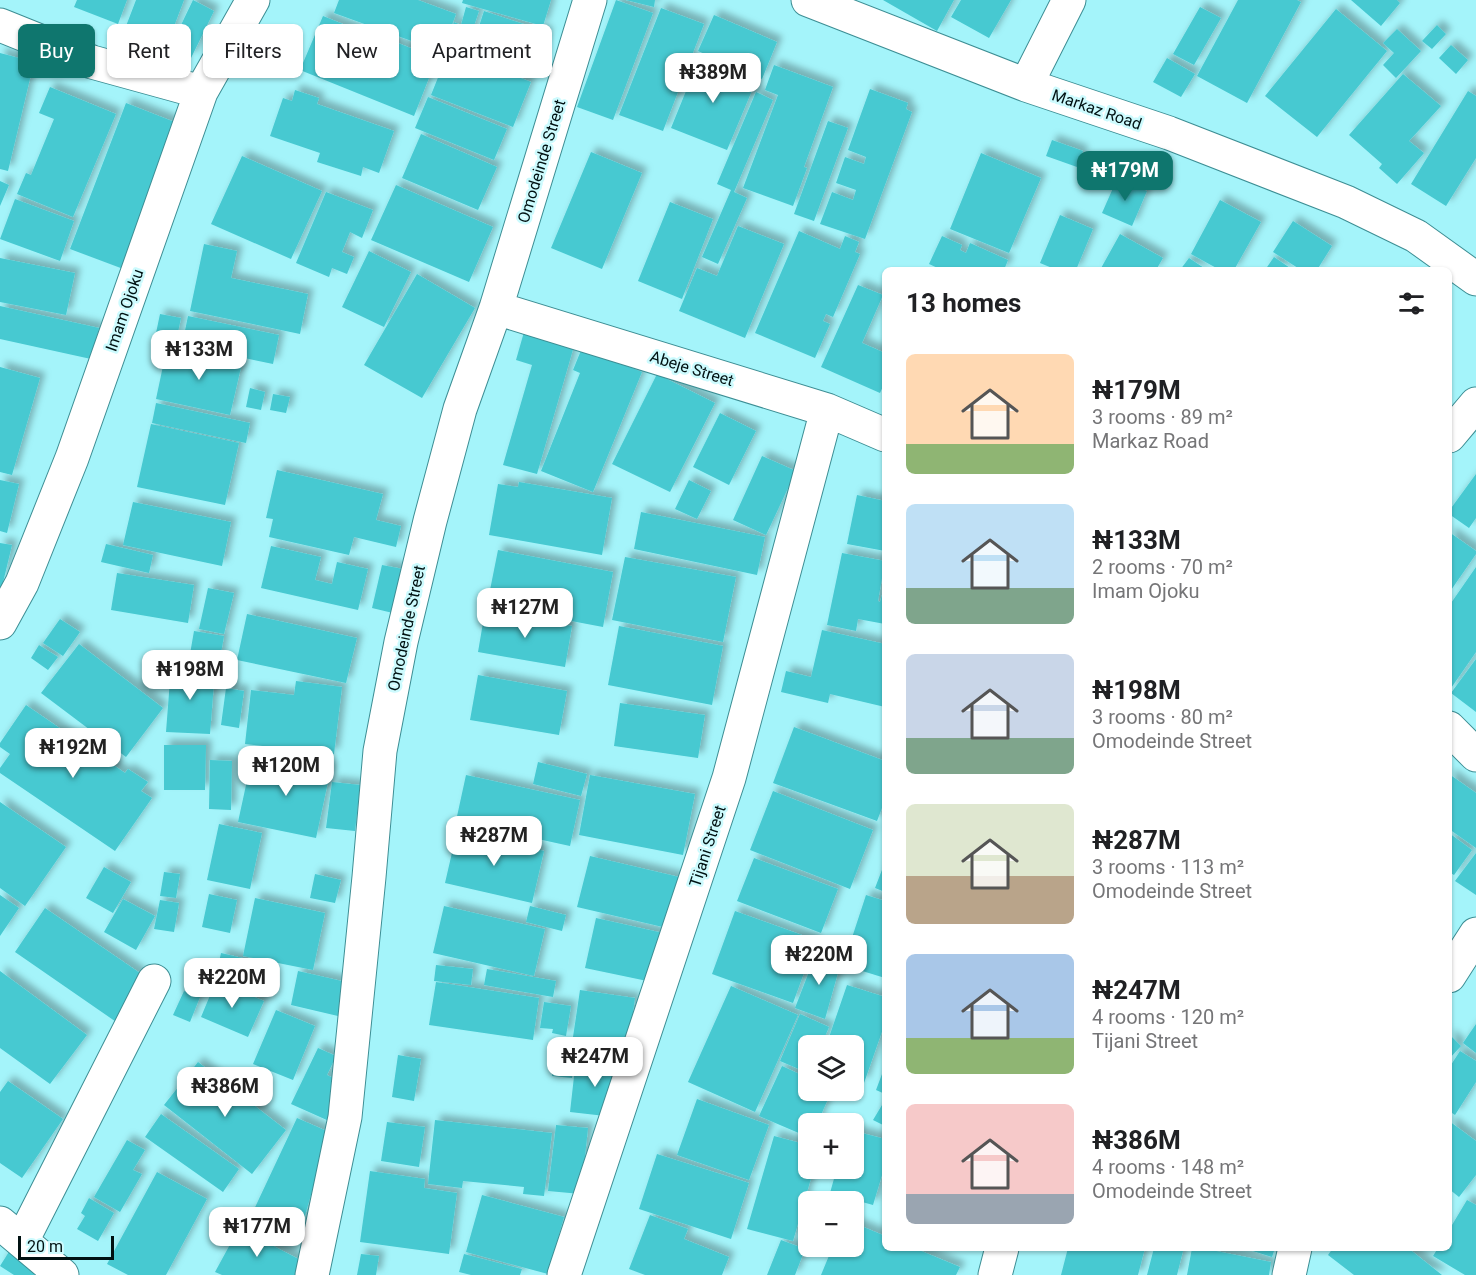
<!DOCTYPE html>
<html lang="en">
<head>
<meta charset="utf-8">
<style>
	:root { --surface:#fff; --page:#f6f6f6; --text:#202124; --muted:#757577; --accent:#0f766e }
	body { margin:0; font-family:Roboto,sans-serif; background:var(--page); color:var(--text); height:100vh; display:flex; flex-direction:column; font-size:22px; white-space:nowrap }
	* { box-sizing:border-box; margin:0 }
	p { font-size:20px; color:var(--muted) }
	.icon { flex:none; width:33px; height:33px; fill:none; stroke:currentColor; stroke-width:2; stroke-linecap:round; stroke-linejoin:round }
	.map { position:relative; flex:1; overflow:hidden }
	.details { position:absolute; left:882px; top:267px; width:570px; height:984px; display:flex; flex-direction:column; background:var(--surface); border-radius:9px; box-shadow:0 2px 4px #0004 }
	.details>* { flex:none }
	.hud { position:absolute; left:18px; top:24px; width:570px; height:54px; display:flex; gap:12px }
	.fabs { position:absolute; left:798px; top:1035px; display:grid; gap:12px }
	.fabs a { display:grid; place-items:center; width:66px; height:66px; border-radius:9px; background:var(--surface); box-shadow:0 2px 4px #0004; font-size:30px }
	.scale { position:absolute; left:18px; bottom:15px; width:96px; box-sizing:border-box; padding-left:6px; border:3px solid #001112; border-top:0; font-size:16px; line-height:21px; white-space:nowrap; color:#001112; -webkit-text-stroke:4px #cdfbfe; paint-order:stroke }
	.price { position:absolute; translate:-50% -51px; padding:0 14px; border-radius:12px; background:#fff; color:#222; font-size:20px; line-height:39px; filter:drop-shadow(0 2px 3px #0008) }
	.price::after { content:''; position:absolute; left:50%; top:36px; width:18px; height:14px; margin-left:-9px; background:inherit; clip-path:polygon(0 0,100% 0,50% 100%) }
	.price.active { background:var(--accent); color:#fff }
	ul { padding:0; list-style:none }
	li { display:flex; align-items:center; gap:18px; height:150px; padding:0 24px }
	li span { display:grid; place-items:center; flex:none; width:168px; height:120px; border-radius:9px; color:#555 }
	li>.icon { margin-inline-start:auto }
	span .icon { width:72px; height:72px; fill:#fffc; stroke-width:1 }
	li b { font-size:26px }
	h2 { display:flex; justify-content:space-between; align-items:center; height:72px; padding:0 24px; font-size:26px }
	.chip { padding:0 21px; border-radius:9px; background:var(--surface); box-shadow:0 2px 4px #0004; font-size:21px; line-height:54px }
	.chip.active { background:var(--accent); color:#fff }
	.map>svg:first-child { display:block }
	.building { fill:#46c9d1; filter:url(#shadow) }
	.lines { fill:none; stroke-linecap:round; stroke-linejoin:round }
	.minor-casing { stroke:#3d8e94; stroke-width:35 }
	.minor { stroke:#fff; stroke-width:33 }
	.labels { text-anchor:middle; stroke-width:5; stroke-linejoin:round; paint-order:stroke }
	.street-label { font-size:16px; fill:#001112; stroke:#cdfbfe }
</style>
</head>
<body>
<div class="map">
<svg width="1476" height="1275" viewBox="0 0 1476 1275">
	<defs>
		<filter id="shadow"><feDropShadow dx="5.5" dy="-5.5" stdDeviation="3" flood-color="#0004"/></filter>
	</defs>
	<rect width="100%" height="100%" fill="#a4f4fa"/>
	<path class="building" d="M77,0H127L118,24L74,7Z
		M136,0H184L165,50L123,34Z
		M193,0L214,11L191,58L170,48Z
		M339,0H418L456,14L442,52L334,13Z
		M463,0H551L543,26L462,3Z
		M616,0L653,13L613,120L577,107Z
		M626,0H655L654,7Z
		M883,0H954L937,31Z
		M961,0H1011L989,38L951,17Z
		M1238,0H1297L1301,2L1247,103L1197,76Z
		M1351,0H1397L1400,3L1381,26Z
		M466,7L479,11L465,53L446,48L454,22L461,25Z
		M1200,7L1221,18L1194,65L1173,54Z
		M661,8L704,24L663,131L619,115Z
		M1336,9L1387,51L1317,137L1265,96Z
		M484,11L548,32L534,75L470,54Z
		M714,15L777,42L762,79L698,51Z
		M323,16L370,35L358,65L364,68L378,35L433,57L424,77L429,78L414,116L300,70Z
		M1437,25L1446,34L1432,49L1422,41Z
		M1397,29L1421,51L1396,78L1383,65L1394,53L1383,43Z
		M1451,45L1468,60L1456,74L1439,58Z
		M449,50L531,82L513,127L431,95Z
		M0,53L34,62L8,171L0,169Z
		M1167,58L1195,74L1181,97L1153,82Z
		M699,59L756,81L727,150L671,128Z
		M774,65L833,87L804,167L807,168L793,206L743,188L778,95L765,90Z
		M1403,74L1441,106L1409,141L1424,153L1397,184L1379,168L1382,164L1349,135Z
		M50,87L116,114L73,217L17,194L26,173L31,175L54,119L39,113Z
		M870,89L908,103L906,109L912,112L865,239L820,224L832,192L853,200L856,190L836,183L845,157L864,164L866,157L848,150Z
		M295,90L319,98L317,104L394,131L379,173L363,167L361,176L317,162L320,153L270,136L283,98L292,101Z
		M1468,91L1476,96V158L1446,206L1411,184Z
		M756,92L773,100L734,192L747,198L718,264L702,257L731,190L717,184Z
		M428,97L507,129L494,160L415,128Z
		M126,103L182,125L126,270L70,249Z
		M828,121L848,128L814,221L794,214Z
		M421,134L497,167L478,210L402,178Z
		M1052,140L1083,151L1077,167L1046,156Z
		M591,152L642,173L602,269L551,248Z
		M981,153L1041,178L1009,253L950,229Z
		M242,156L322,191L291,259L211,224Z
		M1117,179L1147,191L1132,226L1102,213Z
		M0,181L9,185L0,206Z
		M396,185L493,227L469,282L371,240Z
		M326,192L373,210L362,238L350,232L342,252L354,257L347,274L332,268L329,277L296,263Z
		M15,199L74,221L60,261L0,239Z
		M1220,200L1261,222L1234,270H1220L1191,254Z
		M670,202L713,219L682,299L638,281Z
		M1060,215L1093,229L1076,270H1057L1040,263Z
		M1293,221L1332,246L1317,270H1301L1273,252Z
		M738,226L784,244L745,338L679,311L697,268L717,276Z
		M799,231L840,249L845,236L859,242L855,252L860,254L833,317L826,314L823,321L830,324L815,358L755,333Z
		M1120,234L1163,258L1156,270H1100Z
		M942,236L962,245L960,250L966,253L970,243L1008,260L1004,270H942L929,264Z
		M204,244L237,251L231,278L308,294L300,334L190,311Z
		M369,251L411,272L384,327L342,307Z
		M1274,257L1293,270H1265Z
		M0,258L75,273L66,315L0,302Z
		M1189,258L1207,270H1180Z
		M417,274L475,308L422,398L364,365Z
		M858,285L883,295L862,343L885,353V382L880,393L821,367Z
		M0,306L99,328L91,359L0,339Z
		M160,314L181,318L177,337L156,333Z
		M188,316L279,335L273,364L182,345Z
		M524,332L574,346L537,474L503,465L532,365L516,360Z
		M167,347L242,363L230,415L156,399Z
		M582,348L642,372L593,492L541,471L580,373L573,370Z
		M0,367L40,378L12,475L0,472Z
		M657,374L715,403L670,492L612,464Z
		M250,388L265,392L261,410L246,407Z
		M273,394L290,397L286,413L270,410Z
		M156,403L250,423L246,443L152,423Z
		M720,413L756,431L729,485L693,467Z
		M151,424L239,443L225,505L137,487Z
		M762,456L796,471L766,535L733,520Z
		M277,470L383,494L376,520L401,526L396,547L354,537L349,555L269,537L273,519L266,518Z
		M1476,474V518L1469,528L1449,514V511Z
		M0,480L19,484L7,533L0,531Z
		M689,480L711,491L697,519L675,509Z
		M519,482L612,498L602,555L489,535L498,484L518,487Z
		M857,495L885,501V551L847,544Z
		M133,502L231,522L222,566L123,545Z
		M641,512L765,537L757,575L634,549Z
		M1449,532L1476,551V554L1449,593Z
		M0,543L12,545L1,591H0Z
		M106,544L153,555L149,573L101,562Z
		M271,546L321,557L315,580L332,584L337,562L368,569L358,610L261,588Z
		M498,550L613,572L603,627L487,605Z
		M842,553L885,561L878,601L880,602L882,595H885V624L858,619L856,631L827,625Z
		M625,557L736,577L723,642L612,620Z
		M382,565L408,570L397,614L372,608Z
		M1476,567V652L1449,691V606Z
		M117,573L194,585L188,623L111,610Z
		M208,588L234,593L224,634L199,629Z
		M485,611L572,626L565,667L478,652Z
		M247,614L357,638L346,683L237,660Z
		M60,619L80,632L63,656L43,643Z
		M619,626L723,646L712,705L608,685Z
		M822,630L885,644V707L830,694L828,703L781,692L786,671L811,677Z
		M194,631L224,636L220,659L190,654Z
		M79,644L163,708L126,757L41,693Z
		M39,645L58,657L48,670L31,658Z
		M1476,659V712L1451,693Z
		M171,667L215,670L210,734L166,732Z
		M478,675L567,691L559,735L470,720Z
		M296,681L342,687L334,754L245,744L251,690L294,695Z
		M226,688L244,691L239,728L221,725Z
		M620,703L705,715L698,758L614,746Z
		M26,705L125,773L128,769L148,782L141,791L152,798L115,851L0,773V768L10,754L0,747V743Z
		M794,727L885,761V800L877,821L773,783Z
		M164,745H206L205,790H164Z
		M286,758L331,768L316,838L238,822L251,762L284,768Z
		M210,760L232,761L231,810L209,809Z
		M538,762L587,774L581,796L533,784Z
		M1449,774L1476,793V848L1449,829Z
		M466,775L580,800L570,846L456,821Z
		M590,775L695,794L683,855L579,835Z
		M332,782L360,785L355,831L326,828Z
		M773,791L873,830L850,889L750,850Z
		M0,802L66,847L25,906L0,888Z
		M219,824L262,833L250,889L207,880Z
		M457,831L544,851L532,903L445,883Z
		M1449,833L1472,850L1454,875L1449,872Z
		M1476,853V895L1455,881Z
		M590,856L679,877L667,928L577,907Z
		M754,858L838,889L821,933L737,901Z
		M885,862V892L875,888Z
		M104,867L131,882L113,913L86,898Z
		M164,872L180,874L176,898L160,896Z
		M315,874L341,880L335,903L310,898Z
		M209,894L237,900L230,933L202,927Z
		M0,895L19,908L0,936Z
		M866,895L885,901V978L843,965Z
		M255,898L325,913L313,970L243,956Z
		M123,899L155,916L136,950L104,932Z
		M160,900L179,903L174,932L154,929Z
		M444,906L545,929L534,976L433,953Z
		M530,906L566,915L562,931L526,922Z
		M45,908L153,982L122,1026L15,952Z
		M735,911L816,940L793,1003L712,974Z
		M596,918L663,933L652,982L585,968Z
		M817,951L841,962L825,1019L795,1008Z
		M221,953L268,964L263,987L216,976Z
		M436,965L473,969L471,985L434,981Z
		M487,969L556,981L553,997L484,985Z
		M0,971L87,1035L50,1084L0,1048Z
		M298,971L346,982L338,1016L291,1005Z
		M216,981L264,1001L248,1037L201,1017Z
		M436,982L539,998L533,1040L429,1025Z
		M847,985L885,997V1023L864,1083L854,1079V1046H826Z
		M731,986L798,1015L755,1112L688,1082Z
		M580,990L635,998L627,1055L603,1052L605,1042L573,1037Z
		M184,991L200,997L190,1022L173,1015Z
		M544,1002L571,1006L566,1036L552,1033L553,1029L540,1028Z
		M276,1010L315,1026L293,1080L253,1064Z
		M800,1014L829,1027L821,1046H808V1073L780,1061Z
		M1476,1024V1053L1463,1043Z
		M1449,1034L1461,1046L1449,1059Z
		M318,1048L336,1056L327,1075L346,1084L329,1121L291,1104Z
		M555,1051L575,1053L572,1078L552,1076Z
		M1460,1051L1476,1061V1082L1455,1115L1449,1111V1068Z
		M398,1055L421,1059L414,1101L392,1097Z
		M576,1059L621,1064L614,1117L570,1112Z
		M198,1062L286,1130L252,1174L164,1105Z
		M782,1066L808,1078V1090H832L817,1124H808V1137L759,1116Z
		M885,1066V1094L876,1090Z
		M8,1081L63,1119L22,1178L0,1163V1092Z
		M697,1099L769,1125L749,1180L677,1155Z
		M885,1100V1126L873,1120Z
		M161,1114L239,1169L223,1192L145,1137Z
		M297,1118L329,1132L300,1233L250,1218Z
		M435,1120L552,1133L544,1196L523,1194L524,1187L463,1181L462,1188L428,1184Z
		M1449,1121L1476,1141V1175L1459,1197L1449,1189Z
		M387,1122L425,1127L419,1167L381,1161Z
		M556,1125L588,1128L581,1194L548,1191Z
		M854,1131L885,1139V1165L873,1205L830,1193L837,1168H854Z
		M774,1136L808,1145V1168H814L793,1241L747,1229Z
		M127,1140L145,1150L133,1170L142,1174L120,1212L94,1197Z
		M657,1154L749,1183L731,1239L639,1209Z
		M370,1171L425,1179L424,1188L457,1193L449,1254L360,1242Z
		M157,1172L207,1199L166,1275H128L107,1264Z
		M482,1195L564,1217L548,1274L466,1252Z
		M89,1198L114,1213L98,1241L77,1229L85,1216L81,1213Z
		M1467,1200L1476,1205V1275H1465L1433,1256L1438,1248H1449V1230Z
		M650,1215L688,1229L684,1239L729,1257L722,1275H645L629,1269Z
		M854,1223L885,1236V1248H914L960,1267L956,1275H821L833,1246H854Z
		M239,1228L306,1263L300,1275H222L215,1272Z
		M781,1240L805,1249L795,1275H767Z
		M12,1247L40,1267L34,1275H14L0,1266Z
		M1068,1248H1145L1138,1275H1061Z
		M1154,1248H1170L1183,1251L1177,1275H1147Z
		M1192,1248H1201L1271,1262L1269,1275H1187Z
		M1243,1248H1275L1272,1257Z
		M1333,1248H1408L1442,1275H1354L1328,1255Z
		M361,1254L379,1256L376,1275H357Z
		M464,1254L522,1269L520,1275H471L459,1272Z"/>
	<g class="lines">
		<defs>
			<path id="minor" d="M808,0L1026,85L1169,133L1346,202L1416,236L1476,279
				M0,25L92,62L201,92
				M1026,85L1069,0
				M496,308L827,410L885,435
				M1449,436L1476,404
				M0,623L22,583L72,458L201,92L253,0
				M1449,728L1476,755
				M1449,976L1476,934
				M0,1223L62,1275
				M22,1241L154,981
				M312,1275L345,1117L369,877L380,751L401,642L430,521L460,409L496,308L590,0
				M564,1275L729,778L827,410
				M995,1275L1002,1248
				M1289,1275L1295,1248"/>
		</defs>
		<use href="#minor" class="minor-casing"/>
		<use href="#minor" class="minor"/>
	</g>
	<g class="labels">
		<g class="street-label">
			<text transform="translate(1097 109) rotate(19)" y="6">Markaz Road</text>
			<text transform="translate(541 161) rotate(-73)" y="6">Omodeinde Street</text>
			<text transform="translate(124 310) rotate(-71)" y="6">Imam Ojoku</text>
			<text transform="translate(692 368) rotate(17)" y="6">Abeje Street</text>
			<text transform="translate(406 628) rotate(-78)" y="6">Omodeinde Street</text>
			<text transform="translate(707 846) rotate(-72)" y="6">Tijani Street</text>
		</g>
	</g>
</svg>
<div class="fabs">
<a><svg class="icon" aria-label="layers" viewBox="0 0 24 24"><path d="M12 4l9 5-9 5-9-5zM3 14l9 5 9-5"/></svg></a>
<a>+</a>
<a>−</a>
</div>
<div class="scale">20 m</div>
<b class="price" style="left:713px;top:104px">₦389M</b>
<b class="price active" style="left:1125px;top:202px">₦179M</b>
<b class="price" style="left:199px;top:381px">₦133M</b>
<b class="price" style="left:525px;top:639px">₦127M</b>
<b class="price" style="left:190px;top:701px">₦198M</b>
<b class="price" style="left:73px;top:779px">₦192M</b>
<b class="price" style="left:286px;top:797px">₦120M</b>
<b class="price" style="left:494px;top:867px">₦287M</b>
<b class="price" style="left:819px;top:986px">₦220M</b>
<b class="price" style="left:232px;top:1009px">₦220M</b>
<b class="price" style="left:595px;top:1088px">₦247M</b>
<b class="price" style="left:225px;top:1118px">₦386M</b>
<b class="price" style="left:257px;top:1258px">₦177M</b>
<div class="hud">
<a class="chip active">Buy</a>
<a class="chip">Rent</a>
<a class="chip">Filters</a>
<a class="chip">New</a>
<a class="chip">Apartment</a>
</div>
<section class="details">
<h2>13 homes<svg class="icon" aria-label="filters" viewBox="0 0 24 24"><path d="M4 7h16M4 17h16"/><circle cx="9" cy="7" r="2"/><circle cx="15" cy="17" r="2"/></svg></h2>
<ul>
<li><span style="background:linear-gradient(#ffd9b3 75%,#8fb573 0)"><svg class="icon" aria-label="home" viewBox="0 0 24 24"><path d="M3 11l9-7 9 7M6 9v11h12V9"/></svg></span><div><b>₦179M</b><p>3 rooms · 89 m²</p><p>Markaz Road</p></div></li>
<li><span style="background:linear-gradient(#bfe0f5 70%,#7fa58c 0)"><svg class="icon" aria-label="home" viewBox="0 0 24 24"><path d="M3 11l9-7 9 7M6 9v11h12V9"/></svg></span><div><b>₦133M</b><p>2 rooms · 70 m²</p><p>Imam Ojoku</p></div></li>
<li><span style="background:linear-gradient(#c9d6e8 70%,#7fa58c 0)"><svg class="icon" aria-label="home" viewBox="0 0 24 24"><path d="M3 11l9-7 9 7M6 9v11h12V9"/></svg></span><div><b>₦198M</b><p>3 rooms · 80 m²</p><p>Omodeinde Street</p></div></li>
<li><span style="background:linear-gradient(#dfe7d0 60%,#b9a48a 0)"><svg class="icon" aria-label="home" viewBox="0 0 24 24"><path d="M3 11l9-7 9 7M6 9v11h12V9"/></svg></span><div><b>₦287M</b><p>3 rooms · 113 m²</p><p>Omodeinde Street</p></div></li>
<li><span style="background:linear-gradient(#a9c7e8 70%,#8fb573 0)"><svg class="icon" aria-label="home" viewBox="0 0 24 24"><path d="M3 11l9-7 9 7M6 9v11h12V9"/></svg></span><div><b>₦247M</b><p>4 rooms · 120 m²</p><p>Tijani Street</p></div></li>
<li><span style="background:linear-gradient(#f6c9c9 75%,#9aa5b1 0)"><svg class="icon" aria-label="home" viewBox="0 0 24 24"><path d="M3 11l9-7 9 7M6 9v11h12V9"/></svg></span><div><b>₦386M</b><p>4 rooms · 148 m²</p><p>Omodeinde Street</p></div></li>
</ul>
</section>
</div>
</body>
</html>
